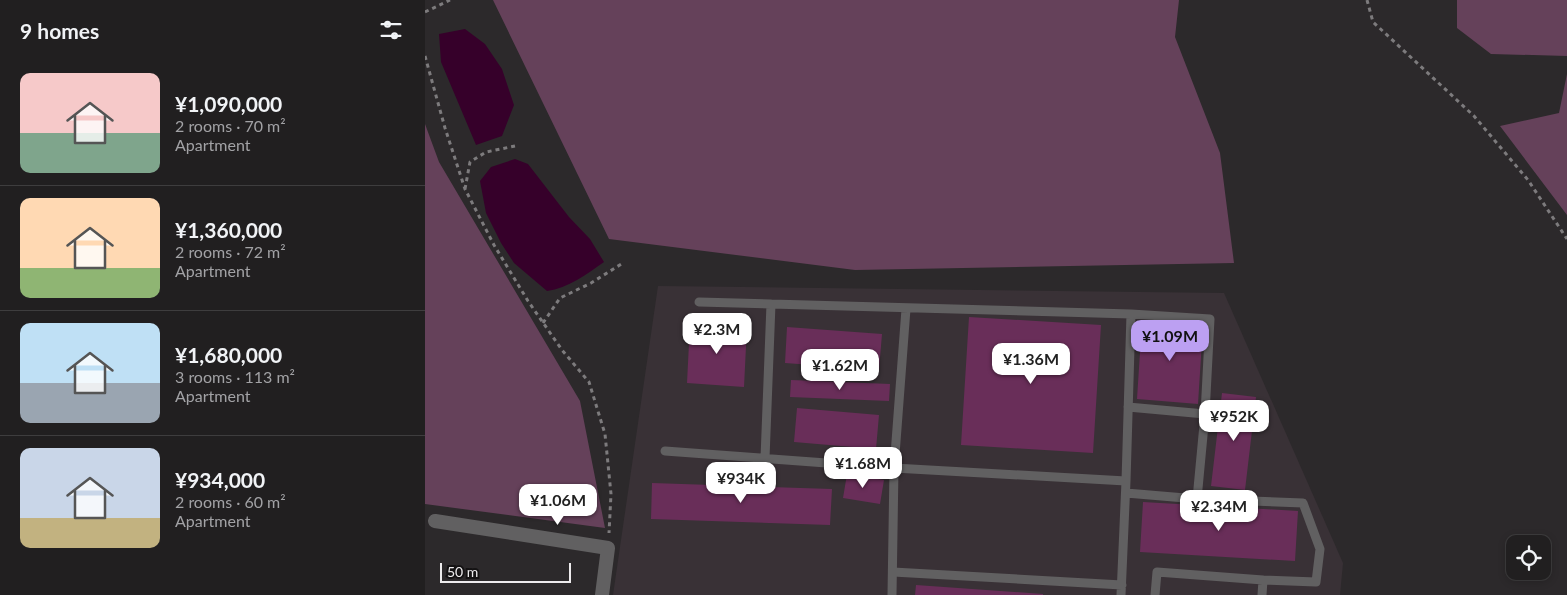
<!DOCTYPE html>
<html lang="en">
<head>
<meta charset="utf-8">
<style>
	:root { --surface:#211f20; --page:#2d2c2d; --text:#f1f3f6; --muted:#a2a2a5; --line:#3e3d3e; --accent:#bca0f2 }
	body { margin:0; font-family:Lato,sans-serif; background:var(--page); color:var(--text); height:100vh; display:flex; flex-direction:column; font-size:19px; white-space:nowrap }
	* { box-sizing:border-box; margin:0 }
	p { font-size:16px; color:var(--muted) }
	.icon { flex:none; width:28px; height:28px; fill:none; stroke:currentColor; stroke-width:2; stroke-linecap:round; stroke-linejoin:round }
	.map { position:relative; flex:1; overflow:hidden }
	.sheet { display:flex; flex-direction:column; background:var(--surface); width:425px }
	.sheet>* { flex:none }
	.tools { position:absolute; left:1081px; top:535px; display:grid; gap:10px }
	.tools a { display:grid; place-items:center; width:45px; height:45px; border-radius:10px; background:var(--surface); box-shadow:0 2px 8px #0003,0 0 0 1px var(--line); font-size:25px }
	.scale { position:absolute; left:15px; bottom:12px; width:131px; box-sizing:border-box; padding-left:5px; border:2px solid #edebed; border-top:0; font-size:14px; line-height:18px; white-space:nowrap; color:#edebed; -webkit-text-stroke:4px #141213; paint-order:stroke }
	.price { position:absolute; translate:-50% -42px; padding:0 11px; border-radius:10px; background:#fff; color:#222; font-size:16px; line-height:32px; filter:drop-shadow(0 1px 2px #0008) }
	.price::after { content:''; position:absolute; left:50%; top:30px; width:15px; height:11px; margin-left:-8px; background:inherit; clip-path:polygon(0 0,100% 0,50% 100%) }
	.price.current { background:var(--accent); color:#111 }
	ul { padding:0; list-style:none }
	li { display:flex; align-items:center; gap:15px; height:125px; padding:0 20px }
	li+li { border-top:1px solid var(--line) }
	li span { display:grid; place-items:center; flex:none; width:140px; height:100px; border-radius:10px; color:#555 }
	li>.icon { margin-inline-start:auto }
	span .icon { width:60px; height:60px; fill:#fffc; stroke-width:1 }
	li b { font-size:21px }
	h2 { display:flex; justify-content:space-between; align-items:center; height:60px; padding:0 20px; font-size:21px }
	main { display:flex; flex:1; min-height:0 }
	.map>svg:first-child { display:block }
	.built { fill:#393136 }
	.green { fill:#65415a }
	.water { fill:#36002a }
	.building { fill:#692e59 }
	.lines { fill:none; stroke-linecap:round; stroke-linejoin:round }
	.path { stroke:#7d7b7d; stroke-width:3; stroke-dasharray:4 4; stroke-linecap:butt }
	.service { stroke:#616061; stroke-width:9 }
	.minor { stroke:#616061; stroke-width:14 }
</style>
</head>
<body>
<main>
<section class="sheet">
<h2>9 homes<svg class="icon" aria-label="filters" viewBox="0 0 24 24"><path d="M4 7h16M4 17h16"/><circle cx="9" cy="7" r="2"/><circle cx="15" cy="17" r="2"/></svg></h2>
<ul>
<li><span style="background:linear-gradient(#f6c9c9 60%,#7fa58c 0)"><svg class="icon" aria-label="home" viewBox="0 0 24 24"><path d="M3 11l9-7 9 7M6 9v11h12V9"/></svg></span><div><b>¥1,090,000</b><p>2 rooms · 70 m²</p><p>Apartment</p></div></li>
<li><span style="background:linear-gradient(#ffd9b3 70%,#8fb573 0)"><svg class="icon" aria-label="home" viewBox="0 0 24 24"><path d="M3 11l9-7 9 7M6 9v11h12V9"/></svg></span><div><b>¥1,360,000</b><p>2 rooms · 72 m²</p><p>Apartment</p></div></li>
<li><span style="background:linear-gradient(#bfe0f5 60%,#9aa5b1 0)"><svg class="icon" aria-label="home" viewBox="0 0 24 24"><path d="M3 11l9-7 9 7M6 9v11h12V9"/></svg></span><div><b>¥1,680,000</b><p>3 rooms · 113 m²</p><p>Apartment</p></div></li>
<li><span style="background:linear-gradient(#c9d6e8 70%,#c2b280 0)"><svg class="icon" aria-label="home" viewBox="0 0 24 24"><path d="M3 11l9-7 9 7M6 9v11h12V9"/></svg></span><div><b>¥934,000</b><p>2 rooms · 60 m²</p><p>Apartment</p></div></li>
</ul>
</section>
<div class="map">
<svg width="1142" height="595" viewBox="0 0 1142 595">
	<rect width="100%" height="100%" fill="#2c292b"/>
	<path class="built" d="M233,286L799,293L918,563L915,595H188Z"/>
	<path class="green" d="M68,0H754L750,37L795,153L809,263L430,270L184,239Z
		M1032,0H1142V56L1066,54L1032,28Z
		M1142,74V215L1075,126L1134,113Z
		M0,124L14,162L155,401L180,528L0,504Z"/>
	<path class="water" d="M40,29L60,44L77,69L89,105L77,136L51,145L16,62L14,34Z
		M90,159L103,164L144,217L165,239L179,262C162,274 143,288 122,291L89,263L76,243L61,213L55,181L66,167Z"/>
	<path class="building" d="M544,317L676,325L668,453L536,445Z
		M717,321L778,325L773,404L712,399Z
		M265,323L322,326L319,387L262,383Z
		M362,327L457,334L454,370L360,363Z
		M366,380L465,384L464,401L365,397Z
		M797,393L831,397L820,490L786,486Z
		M372,408L454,415L451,449L369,442Z
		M422,474L459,480L455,504L418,498Z
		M227,483L407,489L405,525L226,519Z
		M718,502L873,511L870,561L715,552Z
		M491,585L618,594V595H490Z"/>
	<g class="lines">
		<path class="path" d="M942,0L948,22L1049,116L1103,180L1142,239
			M0,12L25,0
			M0,56L20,128L40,189L69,245L103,301L137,350L164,382L180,434L186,494L184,533
			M40,189L45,162L61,152L90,146
			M118,323L135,298L166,283L198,263"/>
		<path class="service" d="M274,302L706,314L701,481
			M706,314L785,319L780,414
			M240,451L469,468L481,309
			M340,458L346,304
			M701,493L772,499L780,414L703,407
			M772,499L878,503L895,549L891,582L838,580
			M468,572L697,585
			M467,595L469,468L701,481L696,595
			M730,595L732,572L838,580L837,595"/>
		<path class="minor" d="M10,521L183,548L177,595"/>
	</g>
</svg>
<div class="tools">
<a><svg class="icon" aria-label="locate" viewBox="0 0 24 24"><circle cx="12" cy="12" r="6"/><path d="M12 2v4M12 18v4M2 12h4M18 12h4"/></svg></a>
</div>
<div class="scale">50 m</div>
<b class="price" style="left:292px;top:355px">¥2.3M</b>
<b class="price current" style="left:745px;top:362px">¥1.09M</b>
<b class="price" style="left:606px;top:385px">¥1.36M</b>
<b class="price" style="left:415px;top:391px">¥1.62M</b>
<b class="price" style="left:809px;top:442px">¥952K</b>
<b class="price" style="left:438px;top:489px">¥1.68M</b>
<b class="price" style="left:316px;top:504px">¥934K</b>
<b class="price" style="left:133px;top:526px">¥1.06M</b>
<b class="price" style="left:794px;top:532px">¥2.34M</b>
</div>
</main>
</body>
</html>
